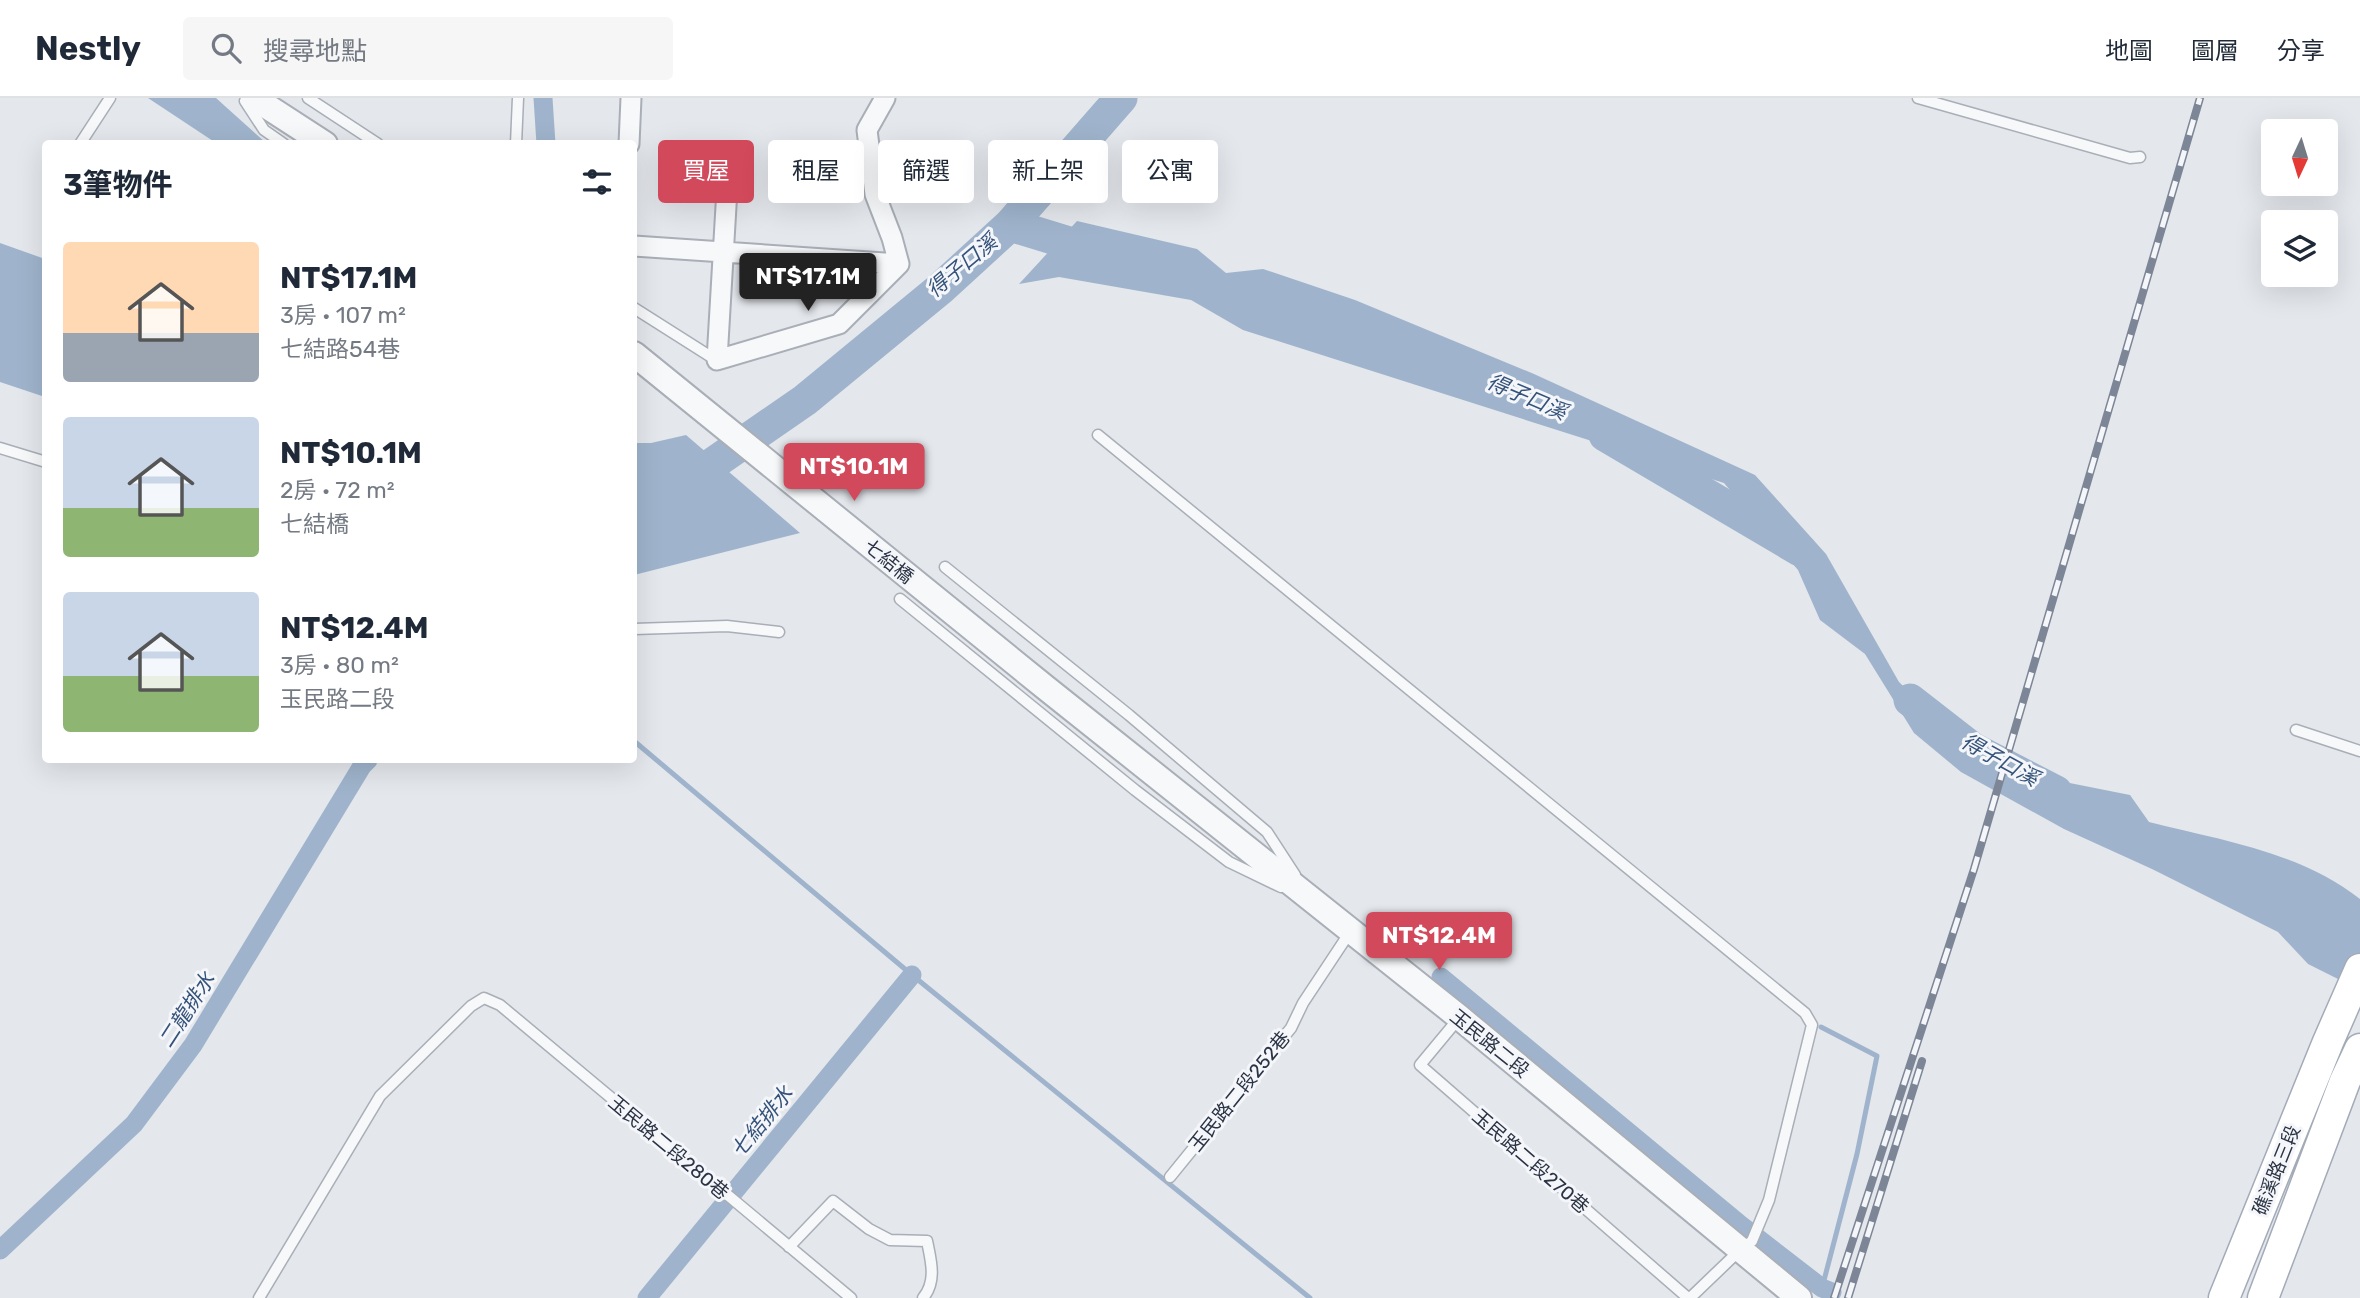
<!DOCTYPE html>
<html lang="zh-TW">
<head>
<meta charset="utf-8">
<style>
	:root { --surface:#fff; --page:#f6f6f7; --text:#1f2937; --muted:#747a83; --line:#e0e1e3; --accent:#d1495b }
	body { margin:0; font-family:Rubik,"Noto Sans TC",sans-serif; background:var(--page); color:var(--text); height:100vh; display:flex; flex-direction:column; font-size:26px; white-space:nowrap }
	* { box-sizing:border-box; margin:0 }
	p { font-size:23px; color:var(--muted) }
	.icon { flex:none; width:38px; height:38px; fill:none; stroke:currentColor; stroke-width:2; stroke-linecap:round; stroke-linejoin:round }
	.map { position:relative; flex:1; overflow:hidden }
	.side { position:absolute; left:42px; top:42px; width:595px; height:623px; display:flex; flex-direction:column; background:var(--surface); border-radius:7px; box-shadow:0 7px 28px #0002 }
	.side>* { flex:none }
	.hud { position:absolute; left:658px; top:42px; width:665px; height:63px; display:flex; gap:14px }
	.needle { width:46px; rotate:184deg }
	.buttons { position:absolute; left:2261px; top:21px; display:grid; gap:14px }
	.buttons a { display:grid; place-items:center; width:77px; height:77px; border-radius:7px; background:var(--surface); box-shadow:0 7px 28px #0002; font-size:35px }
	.price { position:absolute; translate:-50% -60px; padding:0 16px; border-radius:7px; background:var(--accent); color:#fff; font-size:23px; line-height:46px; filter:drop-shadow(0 2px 4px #0008) }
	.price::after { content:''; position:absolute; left:50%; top:42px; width:21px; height:16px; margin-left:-10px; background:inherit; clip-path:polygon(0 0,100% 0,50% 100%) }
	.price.selected { background:#222; color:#fff }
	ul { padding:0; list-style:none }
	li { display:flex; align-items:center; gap:21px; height:175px; padding:0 21px }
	li span { display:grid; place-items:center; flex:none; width:196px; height:140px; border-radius:7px; color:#555 }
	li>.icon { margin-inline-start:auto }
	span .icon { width:84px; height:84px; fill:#fffc; stroke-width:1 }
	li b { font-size:30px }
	h2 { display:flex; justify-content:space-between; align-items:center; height:84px; padding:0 21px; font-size:30px }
	.pill { padding:0 24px; border-radius:7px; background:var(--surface); box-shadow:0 7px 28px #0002; font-size:24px; line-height:63px }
	.pill.selected { background:var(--accent); color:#fff }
	header { display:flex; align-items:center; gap:42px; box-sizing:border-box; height:98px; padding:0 35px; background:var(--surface); border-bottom:2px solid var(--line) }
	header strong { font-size:33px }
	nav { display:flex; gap:38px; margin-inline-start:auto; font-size:24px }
	.search { width:490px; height:63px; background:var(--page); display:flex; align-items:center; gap:18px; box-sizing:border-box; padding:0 24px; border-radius:7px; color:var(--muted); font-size:26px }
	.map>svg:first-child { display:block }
	.water { fill:#9fb4cc }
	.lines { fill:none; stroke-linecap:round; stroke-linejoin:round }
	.stream { stroke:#9fb4cc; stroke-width:5 }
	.canal { stroke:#9fb4cc; stroke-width:19 }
	.river { stroke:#9fb4cc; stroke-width:33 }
	.service-casing { stroke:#a9aeb7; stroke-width:13 }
	.minor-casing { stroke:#a9aeb7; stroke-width:23 }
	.tertiary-casing { stroke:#a9aeb7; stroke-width:28 }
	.primary-casing { stroke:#a3abb8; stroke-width:33 }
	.service { stroke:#f7f8fa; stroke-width:10 }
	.minor { stroke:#f7f8fa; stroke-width:19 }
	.tertiary { stroke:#f7f8fa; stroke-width:24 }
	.primary { stroke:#fff; stroke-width:30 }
	.rail-casing { stroke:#7d8696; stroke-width:8 }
	.rail { stroke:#f4f6f9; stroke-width:5; stroke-dasharray:16; stroke-linecap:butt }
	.labels { text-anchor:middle; stroke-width:6; stroke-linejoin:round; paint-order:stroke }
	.street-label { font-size:19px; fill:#2b3445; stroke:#f4f6f9 }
	.water-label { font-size:21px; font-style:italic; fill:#34527a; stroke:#f4f6f9 }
</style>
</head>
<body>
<header>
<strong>Nestly</strong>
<div class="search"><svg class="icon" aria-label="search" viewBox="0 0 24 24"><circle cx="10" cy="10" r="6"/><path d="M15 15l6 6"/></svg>搜尋地點</div>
<nav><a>地圖</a><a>圖層</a><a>分享</a></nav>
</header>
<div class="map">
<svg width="2360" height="1200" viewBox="0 0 2360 1200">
	<rect width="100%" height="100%" fill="#e4e7ec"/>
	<path class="water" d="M148,0H216L266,45H216Z
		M1077,123L1197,151L1226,175L1263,171L1355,202L1534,276L1755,377L1826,456L1899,584L1984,668L2130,697L2149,724C2220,742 2301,754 2360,801V892L2308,866L2278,834L2152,771L2064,731L1961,674L1914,635L1865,556L1820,522L1798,472L1724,385L1243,232L1191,202L1059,179L1019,186Z
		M0,145L45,161V299L0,284Z
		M686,337L800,435L634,477V345H651Z"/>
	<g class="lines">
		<path class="stream" d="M634,643L912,877L1310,1200
			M1821,929L1877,958L1857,1056L1822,1190"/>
		<path class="canal" d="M543,0L546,46
			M1441,879L1742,1128L1822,1190L1832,1194
			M0,1152L134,1026L193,947L362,668L368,662
			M647,1200L912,877"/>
		<path class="river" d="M1010,127L1102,155
			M1605,337L1800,452
			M634,396H639L711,367L805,302L940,191L1010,127L1121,0
			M1910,602L1973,651L2056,694"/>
		<defs>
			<path id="service" d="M308,0L378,46
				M1918,0L2130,60L2140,59
				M245,3L264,32L284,46
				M80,46L110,0
				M516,46L518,0
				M634,210L716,262
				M1098,337L1805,915L1812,927L1769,1102L1752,1143L1740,1152L1690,1200
				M0,350L46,364
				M945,469L1129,617L1267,734L1295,777
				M900,501L1135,692L1229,764L1281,789
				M634,531L727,528L779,534
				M2296,632L2360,653
				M1459,920L1420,967L1688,1200
				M1170,1079L1291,930L1303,905L1350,834
				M789,1149L833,1103L869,1131L890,1142L927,1143C931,1163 937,1183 923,1200
				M259,1200L380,998L471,908L484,900L500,907L851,1200"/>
			<path id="minor" d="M885,0L867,32L875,96L892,140L899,166
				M629,46L631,0
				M729,57L717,262L839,226L899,166
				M634,148L899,166"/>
			<path id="tertiary" d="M254,0L325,46
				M634,256L1046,590L1459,919L1799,1200"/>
			<path id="primary" d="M2224,1200L2328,944L2360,871
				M2263,1200L2345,983L2360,951"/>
		</defs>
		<use href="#service" class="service-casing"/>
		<use href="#minor" class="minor-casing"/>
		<use href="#tertiary" class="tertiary-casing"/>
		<use href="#primary" class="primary-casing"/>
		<use href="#service" class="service"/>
		<use href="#minor" class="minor"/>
		<use href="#tertiary" class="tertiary"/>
		<use href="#primary" class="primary"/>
		<defs>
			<path id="rail" d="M1834,1200L1974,771L2200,0
				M1848,1200L1922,963"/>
		</defs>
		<use href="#rail" class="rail-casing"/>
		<use href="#rail" class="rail"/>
	</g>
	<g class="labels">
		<g class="street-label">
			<text transform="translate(889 463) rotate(39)" y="7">七結橋</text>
			<text transform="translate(1490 945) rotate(39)" y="7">玉民路二段</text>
			<text transform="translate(1239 993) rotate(-51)" y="7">玉民路二段252巷</text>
			<text transform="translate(669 1049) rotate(40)" y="7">玉民路二段280巷</text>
			<text transform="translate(1531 1063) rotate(41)" y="7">玉民路二段270巷</text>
			<text transform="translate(2276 1072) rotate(-68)" y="7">礁溪路三段</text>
		</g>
		<g class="water-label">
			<text transform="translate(962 168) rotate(-40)" y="7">得子口溪</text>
			<text transform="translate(1527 299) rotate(23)" y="7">得子口溪</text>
			<text transform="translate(2000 662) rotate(29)" y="7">得子口溪</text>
			<text transform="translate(187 912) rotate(-57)" y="7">二龍排水</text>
			<text transform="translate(762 1024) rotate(-51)" y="7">七結排水</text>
		</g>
	</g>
</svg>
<div class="buttons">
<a><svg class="needle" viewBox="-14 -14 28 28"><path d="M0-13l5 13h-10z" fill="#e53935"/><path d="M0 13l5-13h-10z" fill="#747a83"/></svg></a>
<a><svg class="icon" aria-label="layers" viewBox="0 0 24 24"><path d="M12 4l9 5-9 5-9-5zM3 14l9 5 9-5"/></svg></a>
</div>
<b class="price selected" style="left:808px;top:215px">NT$17.1M</b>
<b class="price" style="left:854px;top:405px">NT$10.1M</b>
<b class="price" style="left:1439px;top:874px">NT$12.4M</b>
<div class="hud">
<a class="pill selected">買屋</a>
<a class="pill">租屋</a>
<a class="pill">篩選</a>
<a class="pill">新上架</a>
<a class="pill">公寓</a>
</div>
<section class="side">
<h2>3筆物件<svg class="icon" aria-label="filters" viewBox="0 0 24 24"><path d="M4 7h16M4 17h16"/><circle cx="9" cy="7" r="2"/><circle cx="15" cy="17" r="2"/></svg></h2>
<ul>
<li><span style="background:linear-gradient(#ffd9b3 65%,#9aa5b1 0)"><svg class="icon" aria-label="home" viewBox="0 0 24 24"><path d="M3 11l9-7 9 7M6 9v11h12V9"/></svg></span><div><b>NT$17.1M</b><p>3房 · 107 m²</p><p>七結路54巷</p></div></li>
<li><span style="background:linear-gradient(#c9d6e8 65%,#8fb573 0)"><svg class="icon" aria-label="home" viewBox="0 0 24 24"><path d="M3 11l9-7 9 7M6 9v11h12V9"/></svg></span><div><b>NT$10.1M</b><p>2房 · 72 m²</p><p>七結橋</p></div></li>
<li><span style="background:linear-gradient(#c9d6e8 60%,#8fb573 0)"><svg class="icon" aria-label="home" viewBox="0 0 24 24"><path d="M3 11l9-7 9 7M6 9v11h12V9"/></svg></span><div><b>NT$12.4M</b><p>3房 · 80 m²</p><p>玉民路二段</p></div></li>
</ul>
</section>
</div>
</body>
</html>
